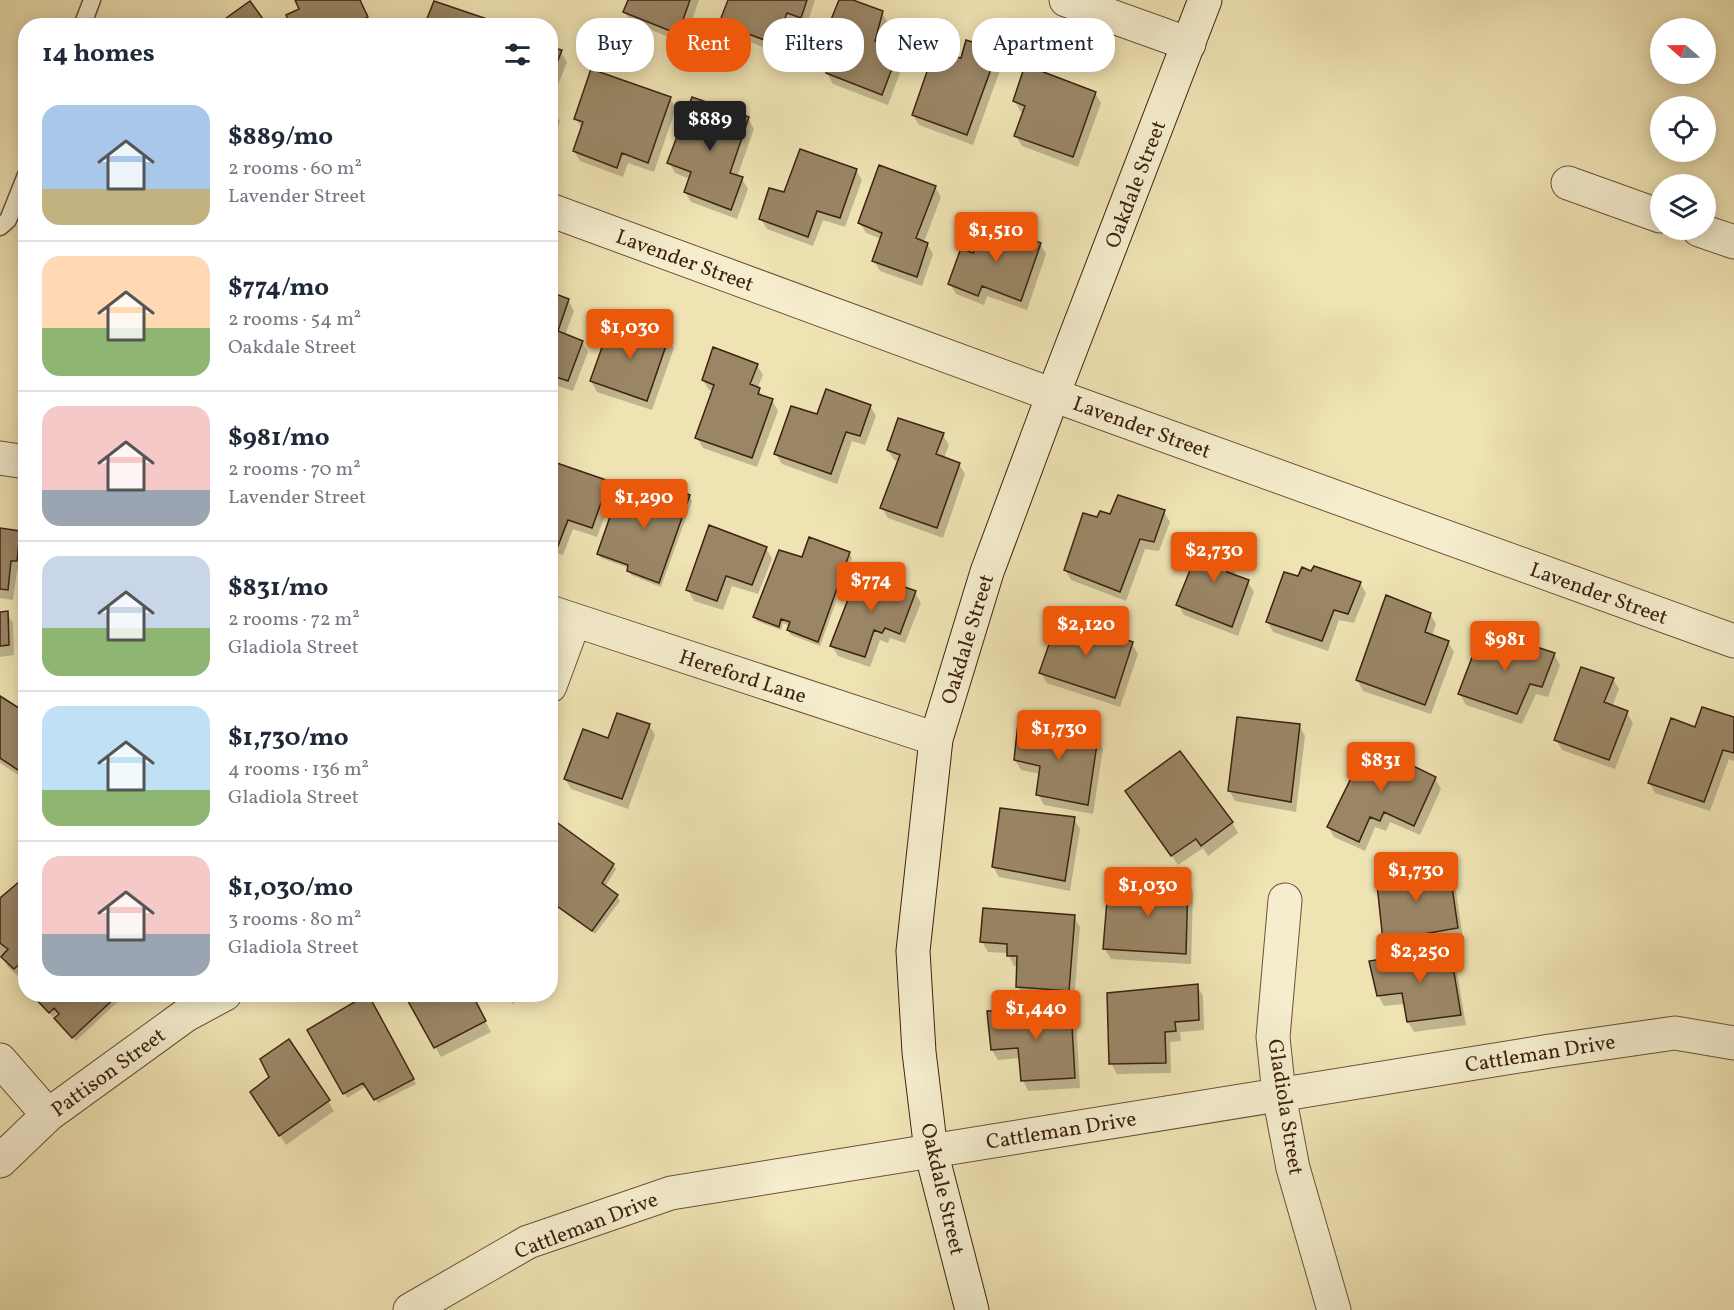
<!DOCTYPE html>
<html lang="en">
<head>
<meta charset="utf-8">
<style>
	:root { --surface:#fff; --page:#f2f2f3; --text:#1f2937; --muted:#747a83; --line:#e0e1e3; --accent:#ea580c }
	body { margin:0; font-family:Vollkorn,serif; background:var(--page); color:var(--text); height:100vh; display:flex; flex-direction:column; font-size:22px; white-space:nowrap }
	* { box-sizing:border-box; margin:0 }
	p { font-size:20px; color:var(--muted) }
	.icon { flex:none; width:33px; height:33px; fill:none; stroke:currentColor; stroke-width:2; stroke-linecap:round; stroke-linejoin:round }
	.map { position:relative; flex:1; overflow:hidden }
	.sheet { position:absolute; left:18px; top:18px; width:540px; height:984px; display:flex; flex-direction:column; background:var(--surface); border-radius:24px; box-shadow:0 3px 15px #0003 }
	.sheet>* { flex:none }
	.hud { position:absolute; left:576px; top:18px; width:570px; height:54px; display:flex; gap:12px }
	.needle { width:39px; rotate:290deg }
	.controls { position:absolute; left:1650px; top:18px; display:grid; gap:12px }
	.controls a { display:grid; place-items:center; width:66px; height:66px; border-radius:50%; background:var(--surface); box-shadow:0 3px 15px #0003; font-size:30px }
	.price { position:absolute; translate:-50% -51px; padding:0 14px; border-radius:6px; background:var(--accent); color:#fff; font-size:20px; line-height:39px; filter:drop-shadow(0 2px 3px #0008) }
	.price::after { content:''; position:absolute; left:50%; top:36px; width:18px; height:14px; margin-left:-9px; background:inherit; clip-path:polygon(0 0,100% 0,50% 100%) }
	.price.active { background:#222; color:#fff }
	ul { padding:0; list-style:none }
	li { display:flex; align-items:center; gap:18px; height:150px; padding:0 24px }
	li+li { border-top:2px solid var(--line) }
	li span { display:grid; place-items:center; flex:none; width:168px; height:120px; border-radius:18px; color:#555 }
	li>.icon { margin-inline-start:auto }
	span .icon { width:72px; height:72px; fill:#fffc; stroke-width:1 }
	li b { font-size:26px }
	h2 { display:flex; justify-content:space-between; align-items:center; height:72px; padding:0 24px; font-size:26px }
	.tag { padding:0 21px; border-radius:24px; background:var(--surface); box-shadow:0 3px 15px #0003; font-size:21px; line-height:54px }
	.tag.active { background:var(--accent); color:#fff }
	.map>svg:first-child { display:block }
	.shadow { fill:#0003 }
	.building { fill:#9a8665; stroke:#3e2210; stroke-width:1.5 }
	.lines { fill:none; stroke-linecap:round; stroke-linejoin:round }
	.lane-casing { stroke:#6a5239; stroke-width:19 }
	.street-casing { stroke:#6a5239; stroke-width:35 }
	.secondary-casing { stroke:#3e2210; stroke-width:35 }
	.lane { stroke:#f5edce; stroke-width:16 }
	.street { stroke:#f5edce; stroke-width:33 }
	.secondary { stroke:#f5edce; stroke-width:33 }
	.labels { text-anchor:middle; stroke-width:4.5; stroke-linejoin:round; paint-order:stroke }
	.street-label { font-size:21px; fill:#3e2210; stroke:#f5edce }
</style>
</head>
<body>
<div class="map">
<svg width="1734" height="1310" viewBox="0 0 1734 1310">
	<rect width="100%" height="100%" fill="#efe3b3"/>
	<filter id="stains"><feTurbulence type="fractalNoise" baseFrequency=".00333" numOctaves="4"/><feColorMatrix values="0 0 0 0 .2 0 0 0 0 .09 0 0 0 0 .02 0 0 0 .5 -.17"/></filter>
	<radialGradient id="worn" r=".72"><stop offset=".6" stop-color="#630" stop-opacity="0"/><stop offset="1" stop-color="#630" stop-opacity=".3"/></radialGradient>
	<path class="shadow" d="M296,0H360L371,26H292L301,10Z
		M629,0H699L684,43L631,22L625,12Z
		M729,0H815L806,27L793,23L781,54L727,33L721,23Z
		M840,0H849L882,13L888,23L882,45L898,51L904,62L888,105L833,84L827,73L841,38L836,37L830,27Z
		M550,48L561,52L567,62L550,105Z
		M997,52L1003,62L973,145L919,125L913,115L947,63Z
		M1095,93L1101,103L1078,167L1022,146L1016,136L1024,113L1020,111L1015,101Z
		M670,98L676,108L654,172L628,163L623,177L580,161L574,151L582,130L576,118Z
		M550,109L554,111L560,121L550,148Z
		M748,118L754,129L737,177L742,179L748,189L737,219L691,202L685,192L690,179L675,173L669,162Z
		M856,170L862,180L845,227L823,220L813,246L767,229L761,219L785,194Z
		M935,187L941,197L924,242L927,244L933,254L922,286L880,271L874,261L881,239L866,233L860,223Z
		M1040,244L1046,254L1027,310L987,296L984,305L956,294L950,284L974,255Z
		M550,294L568,300L574,311L565,335L582,342L588,352L573,391L550,383Z
		M636,333L668,338L674,348L652,410L597,392L591,381Z
		M757,365L763,375L757,389L764,397L772,400L778,411L757,467L703,448L697,438L713,391L709,390L703,380Z
		M870,406L876,416L865,445L852,441L837,484L782,464L776,454L818,416Z
		M943,435L949,445L944,458L959,464L965,474L943,538L888,518L882,508L899,462L894,460L888,450Z
		M552,463L608,482L614,492L597,537L573,529L563,555L550,551V467Z
		M689,496L692,501L661,587L631,575L629,568L601,558L598,554L643,500Z
		M1164,512L1170,522L1159,551L1145,549L1126,601L1071,580L1065,570L1097,519Z
		M0,530L19,532L25,542L22,571H17L13,600L0,598Z
		M1235,545L1241,556L1234,576L1248,582L1254,592L1238,636L1184,615L1178,604Z
		M766,548L772,559L758,594L732,586L723,610L694,601L688,590Z
		M849,553L852,558L820,646L791,635L788,630L790,626L783,623L781,630L757,621L754,616L802,558Z
		M1299,578L1360,583L1366,593L1354,623L1339,620L1328,651L1273,632L1267,621Z
		M915,593L921,603L905,643L890,638L888,643L880,640L870,667L838,656L832,646Z
		M7,613L13,623L14,655L0,657V614Z
		M1430,614L1436,624L1432,636L1448,642L1454,652L1431,714L1363,691L1357,680Z
		M1132,644L1138,654L1120,707L1047,683L1041,673Z
		M1507,645L1554,654L1560,665L1548,697L1536,694L1522,724L1466,705L1460,694Z
		M1613,679L1619,689L1612,707L1627,713L1633,723L1615,769L1562,750L1556,740Z
		M0,699L22,712L26,707V780L0,763Z
		M1734,719V761L1729,759L1710,811L1655,793L1649,782L1696,729Z
		M649,725L655,735L628,809L571,789L565,779L609,740Z
		M1299,725L1305,736L1296,812L1235,801L1229,790Z
		M1097,738L1103,749L1093,814L1044,805L1038,794L1041,774L1021,770L1015,760Z
		M1435,778L1441,789L1420,835L1390,822L1386,831L1375,827L1365,851L1334,837L1328,827Z
		M1127,792L1232,822L1238,833L1208,856L1203,848L1178,865Z
		M1074,819L1080,829L1070,891L999,877L993,867Z
		M550,830L613,865L616,869L605,887L617,896L620,901L595,934L550,902Z
		M1449,867L1454,877L1463,938L1390,950L1384,940Z
		M26,878V974L20,978L8,967L2,956L0,958V900Z
		M1187,881L1193,892L1191,964L1111,959L1105,949L1152,893Z
		M1074,917L1080,927L1074,1001L1024,997L1018,987V966H1014L1008,953L988,952L982,942Z
		M1449,950L1455,960L1466,1025L1414,1032L1408,1022L1405,1004L1384,1006L1378,995Z
		M1197,986L1203,996L1204,1030L1180,1032L1181,1041L1170,1042L1171,1073L1117,1074L1111,1063Z
		M30,994H126L76,1041L59,1023L60,1015L58,1012L53,1017Z
		M405,994H471L491,1032L441,1057Z
		M503,994H521L513,1004Z
		M367,996L416,1084L378,1103L367,1086L347,1098L309,1031Z
		M1071,1009L1076,1019L1080,1088L1028,1091L1023,1080L1020,1058L998,1060L992,1050Z
		M271,1078L328,1101L334,1111L286,1145L258,1102Z"/>
	<path class="building" d="M295,0H360L368,17L350,26H290L286,15L299,9Z
		M628,0H690L678,34L623,12Z
		M728,0H807L801,18L787,13L775,44L719,23Z
		M839,0H853L883,11L875,41L899,50L882,95L826,73L842,31L828,27Z
		M250,1L268,26H215Z
		M434,1L490,20L488,26H424Z
		M966,40L998,50L967,135L912,115L932,57L946,61L948,55L961,58Z
		M550,47L562,50L550,80Z
		M1025,65L1096,92L1073,157L1014,136L1025,106L1013,101Z
		M591,69L671,97L648,163L622,153L617,168L573,151L583,122L574,119Z
		M692,97L749,117L730,173L743,177L731,210L684,192L691,172L667,163Z
		M800,149L857,169L840,218L817,211L808,237L759,219L769,188L784,192Z
		M879,165L936,186L916,238L928,243L917,277L872,261L882,233L858,223Z
		M985,222L1041,243L1021,301L982,286L978,296L948,284L961,248L973,253Z
		M550,292L569,299L558,331L583,341L568,381L550,375Z
		M611,322L635,331L637,326L669,337L647,401L590,381Z
		M713,347L758,364L750,384L760,388L758,394L773,399L752,458L695,438L714,385L702,380Z
		M826,389L871,405L860,436L846,432L831,474L774,454L791,406L817,414Z
		M898,418L944,433L936,454L960,463L937,528L880,508L900,455L887,450Z
		M551,461L609,481L592,528L568,520L558,546L550,543Z
		M649,480L690,495L659,583L627,571L628,565L597,554L619,491L642,498Z
		M1118,495L1165,510L1154,542L1140,539L1120,592L1064,570L1083,513L1097,517L1100,511L1110,514Z
		M709,525L767,547L752,585L726,576L717,601L686,590Z
		M0,528L20,531L17,561H11L8,590L0,589Z
		M1205,533L1236,544L1227,572L1249,580L1232,627L1176,605Z
		M809,537L850,552L818,642L787,630L790,622L781,619L779,627L753,617L779,550L802,557Z
		M1314,566L1361,582L1348,614L1334,610L1322,641L1266,622L1284,572L1298,576L1302,567L1311,571Z
		M859,571L916,591L900,634L885,628L882,633L874,630L865,657L830,646Z
		M1386,595L1431,613L1425,632L1449,641L1425,705L1356,680Z
		M8,611L9,645L0,646V612Z
		M1059,616L1133,642L1115,698L1039,673Z
		M1481,634L1506,643L1509,638L1555,653L1542,687L1530,684L1517,714L1458,694Z
		M1581,667L1614,678L1604,702L1628,711L1609,760L1554,740Z
		M0,696L22,710L26,705V767L21,772L0,758Z
		M1702,707L1734,717V753L1723,750L1704,802L1648,783L1671,718L1695,727Z
		M617,713L650,724L622,799L564,779L583,729L608,738Z
		M1237,717L1300,724L1291,802L1228,791Z
		M1018,723L1098,737L1088,805L1036,795L1040,766L1014,760Z
		M1368,744L1436,777L1414,826L1384,812L1380,821L1370,817L1359,842L1327,827Z
		M1180,751L1233,822L1201,846L1196,839L1171,856L1125,791Z
		M1000,808L1075,817L1065,881L992,867Z
		M555,821L614,864L602,883L618,895L592,931L550,901V827Z
		M1449,866L1458,928L1383,941L1376,875Z
		M26,876V958L14,969L1,957L8,949L0,943V898Z
		M1152,879L1188,880L1186,954L1103,949L1108,888L1151,891Z
		M983,908L1075,915L1069,991L1016,987L1017,956H1007V944L980,942Z
		M1450,948L1461,1015L1407,1022L1402,993L1377,996L1369,961Z
		M1198,984L1199,1020L1175,1022L1176,1031L1165,1032L1166,1063L1109,1064L1107,993Z
		M31,994H119L72,1038L54,1018L59,1014L54,1008L49,1013Z
		M368,994L414,1079L374,1100L363,1083L343,1094L307,1030Z
		M404,994H472L486,1021L434,1048Z
		M1071,1008L1075,1078L1021,1081L1018,1048L991,1050L987,1011Z
		M289,1039L330,1100L279,1136L250,1092L269,1077L260,1059Z"/>
	<g class="lines">
		<defs>
			<path id="lane" d="M82,26L92,0
				M0,227L8,220L26,175"/>
			<path id="street" d="M1066,0L1189,44
				M1568,183L1660,216
				M550,210L1053,395L1734,641
				M1699,230L1734,242
				M0,458L26,462
				M550,612L936,739
				M550,686L574,621
				M1285,900L1273,1037L1279,1095L1293,1168L1334,1310
				M0,1060L48,1115
				M0,1161L48,1115L186,1015L225,994
				M410,1310L528,1242L671,1193L1550,1051L1675,1033L1734,1043"/>
			<path id="secondary" d="M972,1310L931,1151L919,1052L913,951L936,739L987,572L1053,395L1205,0"/>
		</defs>
		<use href="#lane" class="lane-casing"/>
		<use href="#street" class="street-casing"/>
		<use href="#secondary" class="secondary-casing"/>
		<use href="#lane" class="lane"/>
		<use href="#street" class="street"/>
		<use href="#secondary" class="secondary"/>
	</g>
	<g class="labels">
		<g class="street-label">
			<text transform="translate(1135 184) rotate(-69)" y="7">Oakdale Street</text>
			<text transform="translate(685 260) rotate(20)" y="7">Lavender Street</text>
			<text transform="translate(1142 427) rotate(20)" y="7">Lavender Street</text>
			<text transform="translate(1599 593) rotate(20)" y="7">Lavender Street</text>
			<text transform="translate(967 639) rotate(-73)" y="7">Oakdale Street</text>
			<text transform="translate(743 676) rotate(18)" y="7">Hereford Lane</text>
			<text transform="translate(1540 1053) rotate(-9)" y="7">Cattleman Drive</text>
			<text transform="translate(108 1072) rotate(-36)" y="7">Pattison Street</text>
			<text transform="translate(1286 1107) rotate(81)" y="7">Gladiola Street</text>
			<text transform="translate(1061 1130) rotate(-9)" y="7">Cattleman Drive</text>
			<text transform="translate(943 1189) rotate(77)" y="7">Oakdale Street</text>
			<text transform="translate(586 1225) rotate(-21)" y="7">Cattleman Drive</text>
		</g>
	</g>
	<rect width="100%" height="100%" filter="url(#stains)"/>
	<rect width="100%" height="100%" fill="url(#worn)"/>
</svg>
<div class="controls">
<a><svg class="needle" viewBox="-14 -14 28 28"><path d="M0-13l5 13h-10z" fill="#e53935"/><path d="M0 13l5-13h-10z" fill="#747a83"/></svg></a>
<a><svg class="icon" aria-label="locate" viewBox="0 0 24 24"><circle cx="12" cy="12" r="6"/><path d="M12 2v4M12 18v4M2 12h4M18 12h4"/></svg></a>
<a><svg class="icon" aria-label="layers" viewBox="0 0 24 24"><path d="M12 4l9 5-9 5-9-5zM3 14l9 5 9-5"/></svg></a>
</div>
<b class="price active" style="left:710px;top:152px">$889</b>
<b class="price" style="left:996px;top:263px">$1,510</b>
<b class="price" style="left:630px;top:360px">$1,030</b>
<b class="price" style="left:644px;top:530px">$1,290</b>
<b class="price" style="left:1214px;top:583px">$2,730</b>
<b class="price" style="left:871px;top:613px">$774</b>
<b class="price" style="left:1086px;top:657px">$2,120</b>
<b class="price" style="left:1505px;top:672px">$981</b>
<b class="price" style="left:1059px;top:761px">$1,730</b>
<b class="price" style="left:1381px;top:793px">$831</b>
<b class="price" style="left:1416px;top:903px">$1,730</b>
<b class="price" style="left:1148px;top:918px">$1,030</b>
<b class="price" style="left:1420px;top:984px">$2,250</b>
<b class="price" style="left:1036px;top:1041px">$1,440</b>
<div class="hud">
<a class="tag">Buy</a>
<a class="tag active">Rent</a>
<a class="tag">Filters</a>
<a class="tag">New</a>
<a class="tag">Apartment</a>
</div>
<section class="sheet">
<h2>14 homes<svg class="icon" aria-label="filters" viewBox="0 0 24 24"><path d="M4 7h16M4 17h16"/><circle cx="9" cy="7" r="2"/><circle cx="15" cy="17" r="2"/></svg></h2>
<ul>
<li><span style="background:linear-gradient(#a9c7e8 70%,#c2b280 0)"><svg class="icon" aria-label="home" viewBox="0 0 24 24"><path d="M3 11l9-7 9 7M6 9v11h12V9"/></svg></span><div><b>$889/mo</b><p>2 rooms · 60 m²</p><p>Lavender Street</p></div></li>
<li><span style="background:linear-gradient(#ffd9b3 60%,#8fb573 0)"><svg class="icon" aria-label="home" viewBox="0 0 24 24"><path d="M3 11l9-7 9 7M6 9v11h12V9"/></svg></span><div><b>$774/mo</b><p>2 rooms · 54 m²</p><p>Oakdale Street</p></div></li>
<li><span style="background:linear-gradient(#f6c9c9 70%,#9aa5b1 0)"><svg class="icon" aria-label="home" viewBox="0 0 24 24"><path d="M3 11l9-7 9 7M6 9v11h12V9"/></svg></span><div><b>$981/mo</b><p>2 rooms · 70 m²</p><p>Lavender Street</p></div></li>
<li><span style="background:linear-gradient(#c9d6e8 60%,#8fb573 0)"><svg class="icon" aria-label="home" viewBox="0 0 24 24"><path d="M3 11l9-7 9 7M6 9v11h12V9"/></svg></span><div><b>$831/mo</b><p>2 rooms · 72 m²</p><p>Gladiola Street</p></div></li>
<li><span style="background:linear-gradient(#bfe0f5 70%,#8fb573 0)"><svg class="icon" aria-label="home" viewBox="0 0 24 24"><path d="M3 11l9-7 9 7M6 9v11h12V9"/></svg></span><div><b>$1,730/mo</b><p>4 rooms · 136 m²</p><p>Gladiola Street</p></div></li>
<li><span style="background:linear-gradient(#f6c9c9 65%,#9aa5b1 0)"><svg class="icon" aria-label="home" viewBox="0 0 24 24"><path d="M3 11l9-7 9 7M6 9v11h12V9"/></svg></span><div><b>$1,030/mo</b><p>3 rooms · 80 m²</p><p>Gladiola Street</p></div></li>
</ul>
</section>
</div>
</body>
</html>
